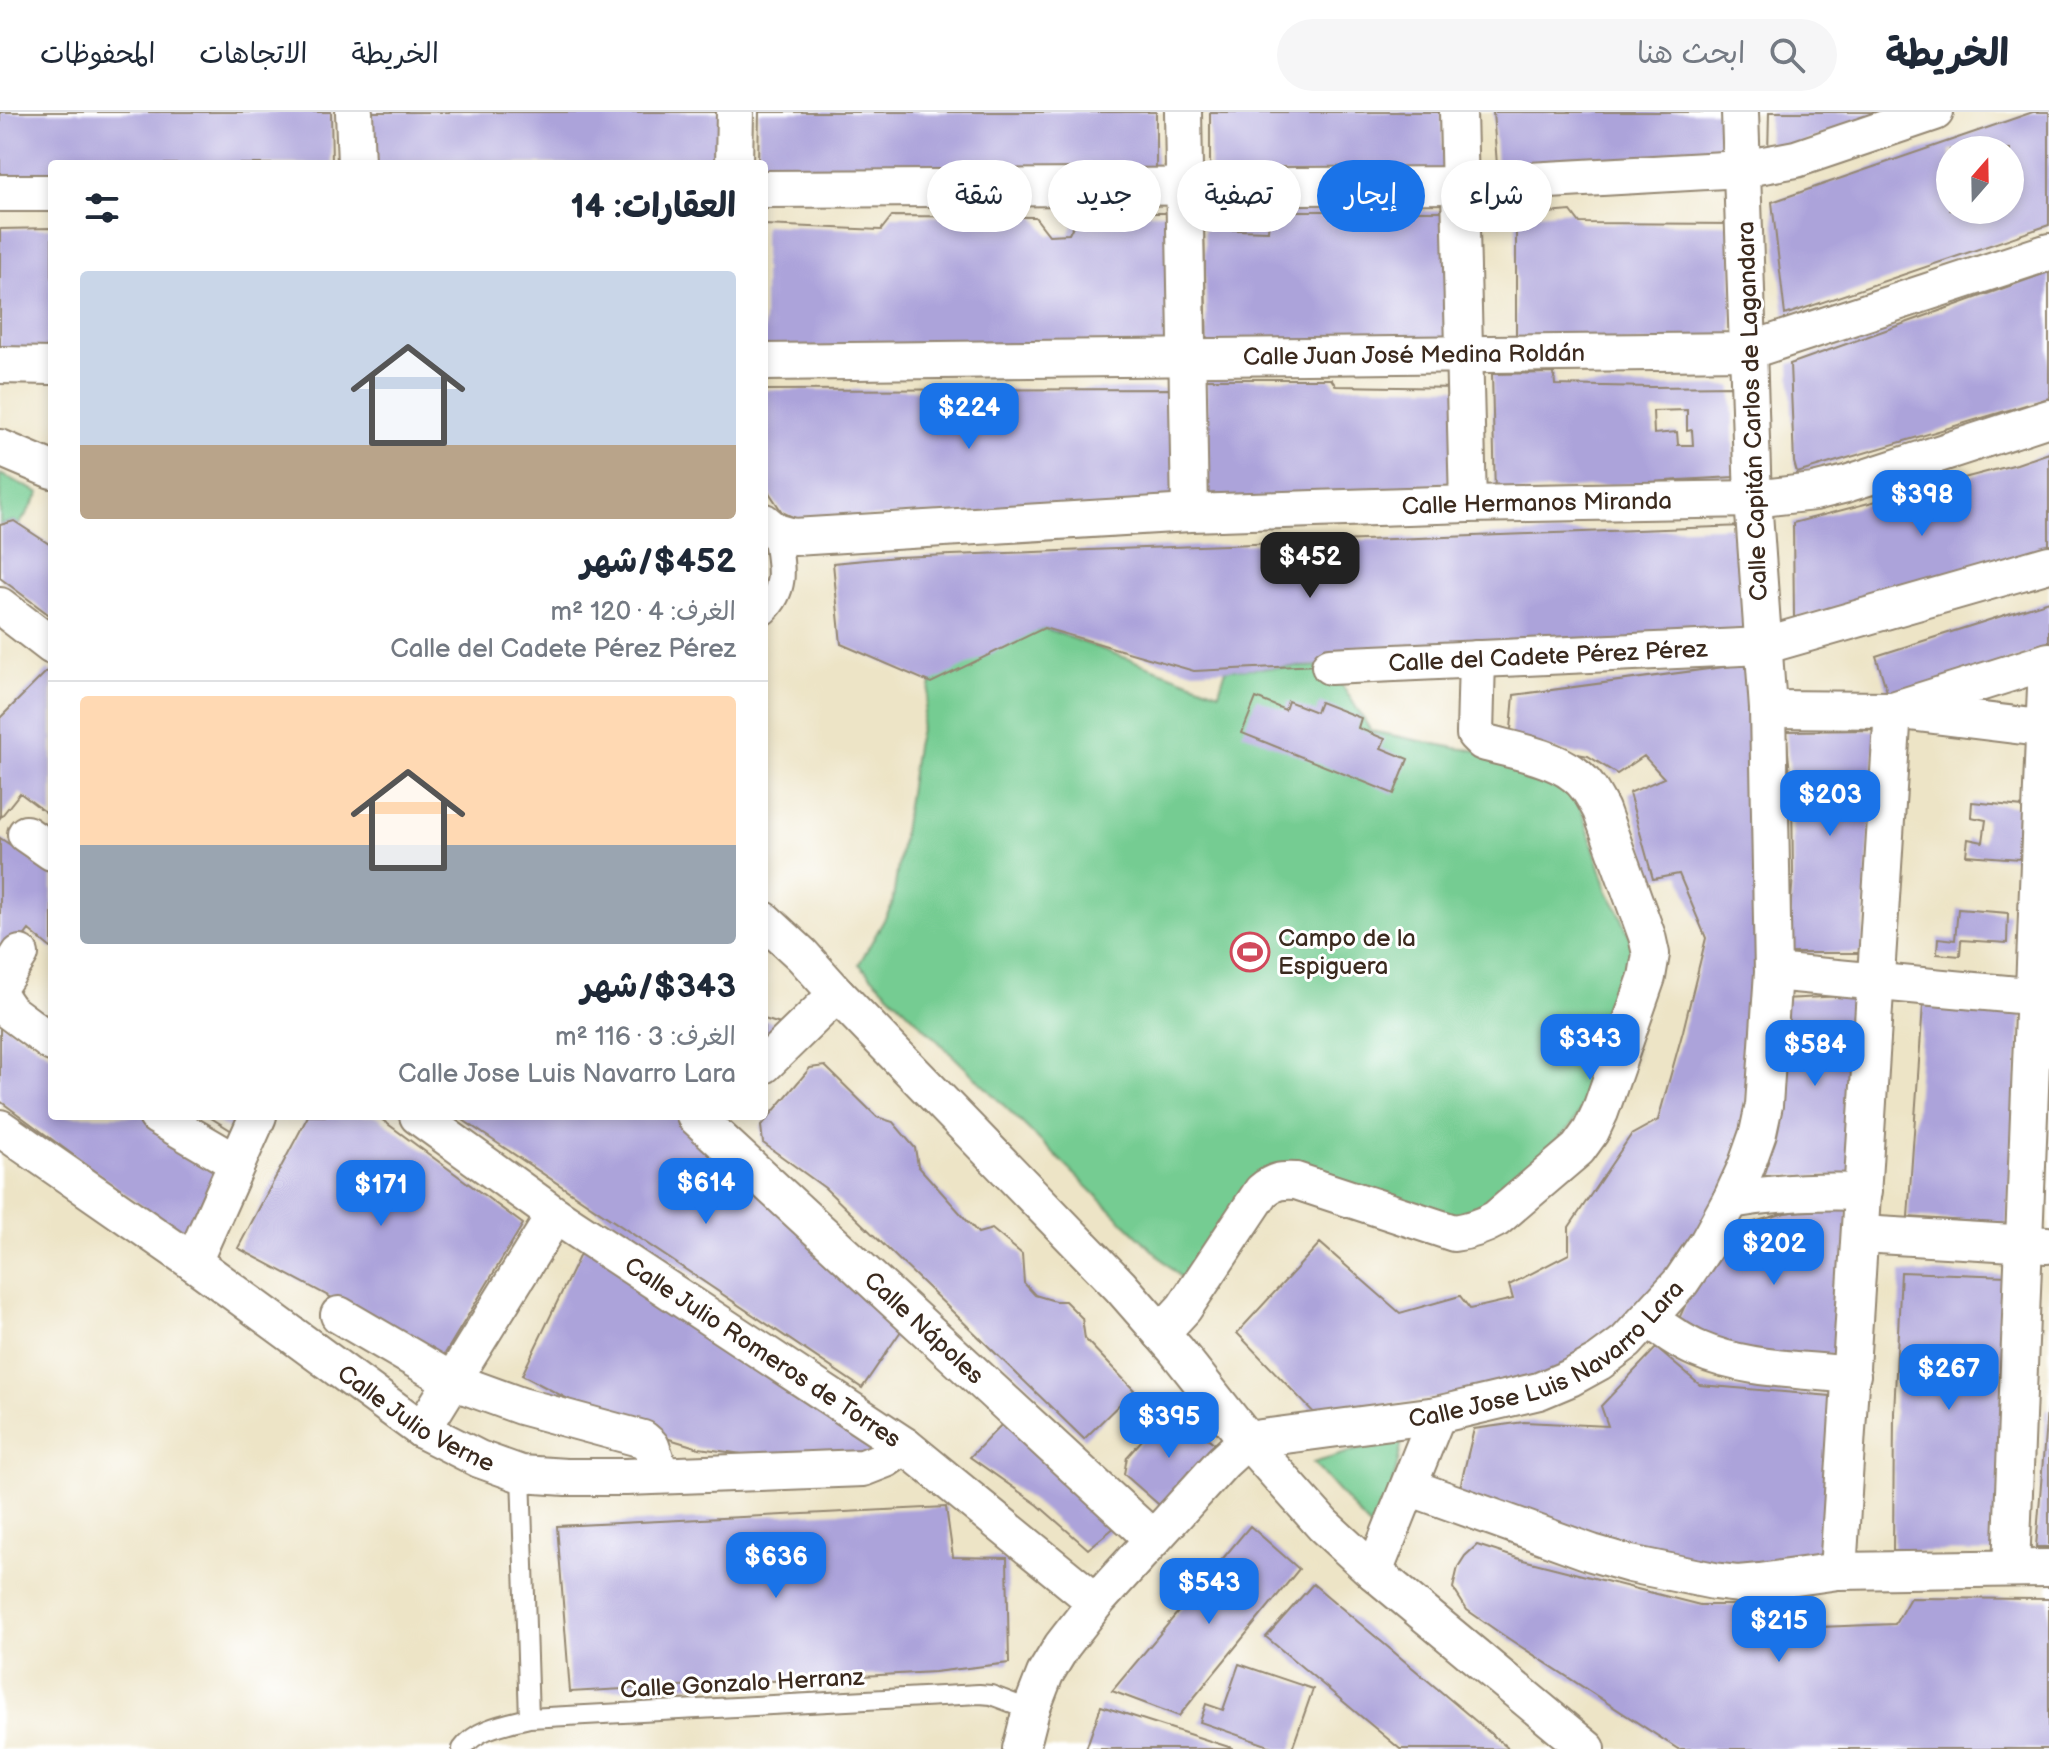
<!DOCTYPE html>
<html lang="ar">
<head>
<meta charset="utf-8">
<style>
	:root { --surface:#fff; --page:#f6f6f7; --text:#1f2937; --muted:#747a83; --line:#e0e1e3; --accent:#1a73e8 }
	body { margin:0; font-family:"Balsamiq Sans","Playpen Sans Arabic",sans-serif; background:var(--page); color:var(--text); direction:rtl; height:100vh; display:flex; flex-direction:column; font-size:30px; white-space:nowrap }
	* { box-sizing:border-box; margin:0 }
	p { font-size:26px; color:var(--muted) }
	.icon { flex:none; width:44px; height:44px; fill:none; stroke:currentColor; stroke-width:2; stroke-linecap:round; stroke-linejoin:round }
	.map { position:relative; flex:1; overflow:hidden; direction:ltr }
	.drawer { position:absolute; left:48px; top:48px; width:720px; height:960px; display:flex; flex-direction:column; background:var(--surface); border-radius:8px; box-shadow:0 4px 12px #0003; direction:rtl }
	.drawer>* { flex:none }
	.top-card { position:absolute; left:792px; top:48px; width:760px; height:72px; direction:rtl; display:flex; gap:16px }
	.needle { width:52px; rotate:20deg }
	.tools { position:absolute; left:1936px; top:24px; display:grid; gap:16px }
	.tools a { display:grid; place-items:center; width:88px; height:88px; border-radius:50%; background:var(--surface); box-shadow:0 4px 12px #0003; font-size:40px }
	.price { position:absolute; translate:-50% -68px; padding:0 18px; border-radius:16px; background:var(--accent); color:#fff; font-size:26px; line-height:52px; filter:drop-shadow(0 2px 4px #0008) }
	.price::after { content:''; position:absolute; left:50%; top:48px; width:24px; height:18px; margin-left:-12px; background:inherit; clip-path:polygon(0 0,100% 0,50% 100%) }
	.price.selected { background:#222; color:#fff }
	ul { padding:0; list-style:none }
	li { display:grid; align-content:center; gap:16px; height:424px; padding:0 32px }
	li+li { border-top:2px solid var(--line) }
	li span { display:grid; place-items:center; height:248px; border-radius:8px; color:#555 }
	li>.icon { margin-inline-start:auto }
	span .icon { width:144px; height:144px; fill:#fffc; stroke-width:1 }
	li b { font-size:34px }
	h2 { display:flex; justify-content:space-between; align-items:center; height:96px; padding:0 32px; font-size:34px }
	.tag { padding:0 28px; border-radius:36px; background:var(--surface); box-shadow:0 4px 12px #0003; font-size:28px; line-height:72px }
	.tag.selected { background:var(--accent); color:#fff }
	header { display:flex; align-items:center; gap:48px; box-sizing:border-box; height:112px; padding:0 40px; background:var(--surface); border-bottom:2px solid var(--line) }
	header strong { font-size:38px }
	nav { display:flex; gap:44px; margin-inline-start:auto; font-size:28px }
	.search { width:560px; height:72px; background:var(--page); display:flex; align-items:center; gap:20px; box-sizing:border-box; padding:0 28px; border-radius:44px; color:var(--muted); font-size:30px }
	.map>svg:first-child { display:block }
	.green { fill:#75cc92; stroke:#587b58; stroke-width:2 }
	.building { fill:#aca3da; fill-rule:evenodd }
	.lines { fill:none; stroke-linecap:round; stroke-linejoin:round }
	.service-casing { stroke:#948772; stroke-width:22 }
	.pedestrian-casing { stroke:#948772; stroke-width:30 }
	.minor-casing { stroke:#948772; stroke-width:40 }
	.service { stroke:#fff; stroke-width:18 }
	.pedestrian { stroke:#fff; stroke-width:26 }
	.minor { stroke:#fff; stroke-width:36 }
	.labels { text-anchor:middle; stroke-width:6; stroke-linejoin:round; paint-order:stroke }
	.street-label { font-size:24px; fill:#3b2a1e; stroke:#fff }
	.poi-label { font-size:24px; fill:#3b2a1e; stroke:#fff; text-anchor:start }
</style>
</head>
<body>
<header>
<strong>الخريطة</strong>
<div class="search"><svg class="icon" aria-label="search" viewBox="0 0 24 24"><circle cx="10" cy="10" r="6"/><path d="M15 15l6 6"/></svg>ابحث هنا</div>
<nav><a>الخريطة</a><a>الاتجاهات</a><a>المحفوظات</a></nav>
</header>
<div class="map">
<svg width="2049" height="1637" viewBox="0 0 2049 1637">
	<rect width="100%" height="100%" fill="#fff"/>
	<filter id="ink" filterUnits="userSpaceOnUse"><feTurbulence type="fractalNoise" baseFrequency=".0125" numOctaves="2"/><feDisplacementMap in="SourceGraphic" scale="16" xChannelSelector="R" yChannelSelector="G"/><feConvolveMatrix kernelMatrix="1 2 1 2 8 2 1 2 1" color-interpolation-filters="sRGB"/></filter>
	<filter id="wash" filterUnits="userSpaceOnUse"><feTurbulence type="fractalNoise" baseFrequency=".006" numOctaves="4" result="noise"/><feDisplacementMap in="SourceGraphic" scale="32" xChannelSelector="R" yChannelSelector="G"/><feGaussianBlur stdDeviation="1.8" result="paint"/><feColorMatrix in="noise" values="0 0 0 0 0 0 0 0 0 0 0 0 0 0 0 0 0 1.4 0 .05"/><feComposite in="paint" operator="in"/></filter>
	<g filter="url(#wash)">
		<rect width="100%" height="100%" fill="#ede4c6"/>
		<path class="green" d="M0,362L40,381L19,413L14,409L0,413Z
			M1044,516L1219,580L1226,557L1330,554L1371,619L1455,636L1489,640L1555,663L1580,693L1608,780L1618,797L1635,837L1634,844L1579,1001L1572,1013L1489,1095L1436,1111L1270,1055L1183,1168L859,852L892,794L916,634L934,559Z
			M1403,1324L1382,1429L1313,1351Z"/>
		<g id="blocks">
			<path class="building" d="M0,0H331L332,52H52V69H0Z
				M372,0H725V52H372Z
				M759,0H1156V64L764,68V52H758Z
				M1210,0H1442L1443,60L1210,64Z
				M1493,0H1726L1727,46L1497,53Z
				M1769,0H1886L1768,43Z
				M2033,0H2049V113L1785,203L1772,90ZM1950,38H2010V98H1950Z
				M1280,99H1454L1456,237L1207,239L1204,117L1268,119L1269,107Z
				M1571,99L1580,111L1733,112L1732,231L1516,230V113L1523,103Z
				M1100,101H1174L1172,233L764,236V113L881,118L892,104L1035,105L1049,123L1069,122L1074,112H1084Z
				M52,116V251H0V117Z
				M2049,160V286L1797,361L1794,350L1790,252Z
				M1554,261L1555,273L1652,275L1732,274L1734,365L1679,368L1495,382L1492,262ZM1687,298V319L1692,318L1693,333H1678L1677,320L1654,322L1653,299Z
				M1206,267H1331L1336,274L1459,276L1461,390L1208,395Z
				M1176,277L1178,395L797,407L782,400L764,373V278Z
				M2049,341V442L1794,507L1793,411L2017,352Z
				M14,409L52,434V505L0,466V413Z
				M1744,414L1753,532L1194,559L1044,516L931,571L841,532L833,451L897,445Z
				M2049,489V536L1890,589L1876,544Z
				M1761,550L1764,873L1734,1067L1634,1212L1545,1270L1317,1304L1237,1221L1320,1131L1400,1201L1460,1184L1470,1197L1513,1187L1509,1173L1569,1142V1115L1631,1023L1658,1008L1683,919L1706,826L1679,762L1653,767L1629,681L1664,666L1644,644L1617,662L1588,644L1510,629L1514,583Z
				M48,558L52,561V705L20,681L0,706V606Z
				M1256,586L1285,598L1288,589L1316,600L1320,590L1361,606L1358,616L1385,627L1381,636L1408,647L1394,682L1242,621Z
				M1876,618L1862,841H1787L1793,763L1792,682L1786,619Z
				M1972,690L2023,695L2020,747L1966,743L1968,727L1983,730L1986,708L1971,705Z
				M0,726L52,761V837L29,818L0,856Z
				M1958,797L2008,801L2007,831L1961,828L1960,844L1937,842L1938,826L1955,828Z
				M1864,883L1852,1065L1762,1063L1783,887Z
				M1923,893L2022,900L2007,1112L1908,1105Z
				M764,907L790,915L764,940Z
				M0,910L52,944V1004H147L226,1054L191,1130L0,989Z
				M825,954L877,1005L893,1010L915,1036L918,1054L978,1121L992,1117L1022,1142L1024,1171L1035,1183L1055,1189H1065L1082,1206L1085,1227L1134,1278L1084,1327L825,1076L763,1031L761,1014L810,956Z
				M208,1004H248L240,1024Z
				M308,1004H377L523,1112L443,1245L238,1136Z
				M457,1004H676L903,1216L862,1276Z
				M1849,1093L1839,1243L1762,1245L1674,1218L1710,1137L1724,1146L1723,1119L1785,1101Z
				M586,1130L878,1331L870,1343L786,1348L699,1336L610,1309L522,1263Z
				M1901,1160L2008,1164L1997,1440L1893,1439L1894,1300Z
				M1656,1236L1700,1273L1831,1284L1823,1455L1739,1463L1457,1388L1474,1317L1524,1310L1608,1314L1601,1294Z
				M2047,1297H2049V1435H2036Z
				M1165,1302L1177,1304L1214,1331V1348L1165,1398L1124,1362L1127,1345Z
				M1008,1306L1121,1410L1088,1437L1038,1393L970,1345Z
				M946,1395L953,1445L1007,1446L1009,1551L934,1560L570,1580L557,1414Z
				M1250,1414L1299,1457L1179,1604L1112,1579Z
				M1477,1433L1523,1448L1700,1493H1763L1768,1517L1895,1512L1910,1486L2049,1487V1637H1678L1503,1523L1467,1498L1453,1476L1458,1455L1465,1444Z
				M1313,1472L1509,1637H1400L1266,1525Z
				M1239,1552L1313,1577L1292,1637H1278L1200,1610L1206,1592L1223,1598Z
				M1101,1594L1232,1636V1637H1086Z"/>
		</g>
	</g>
	<g filter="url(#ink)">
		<use href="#blocks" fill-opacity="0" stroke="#948772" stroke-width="2"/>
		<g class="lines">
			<defs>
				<path id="service" d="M521,1362L529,1606
					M462,1637C477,1616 505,1612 529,1606L979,1582L991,1583L1031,1598"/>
				<path id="pedestrian" d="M764,499C789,475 780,451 776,420"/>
				<g id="minor">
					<path d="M354,0L356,52"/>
					<path d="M1183,0L1190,401"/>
					<path d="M1458,0L1468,392"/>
					<path d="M734,52L735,0"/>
					<path d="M764,77L1460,73L1742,57L1796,47L1935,0"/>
					<path d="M0,81H52"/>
					<path id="s1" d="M764,250L1748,239L2049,140"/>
					<path d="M0,253L52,254"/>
					<path d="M0,336L52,358"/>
					<path id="s2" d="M764,410L776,420L794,425L1190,401L1468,392L1753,387L1814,380L1846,372L2049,306"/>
					<path d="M0,494L52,534"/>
					<path id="s3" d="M1330,554L1763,534L2049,452"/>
					<path d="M1768,597L1893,598L2049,617"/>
					<path d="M26,722L52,740"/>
					<path d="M764,808L802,843L837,882L1120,1174L1176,1238L1247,1328L1323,1413L1374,1460L1587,1637"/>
					<path d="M1773,860L2049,886"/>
					<path d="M0,873L20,842"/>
					<path d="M0,886L9,899L52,931"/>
					<path d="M764,953L837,882"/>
					<path d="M157,1004L237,1051"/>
					<path id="s4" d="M418,1004L555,1103L905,1334L1096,1490"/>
					<path id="s5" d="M695,1004L1153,1427"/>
					<path id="s6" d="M0,1016L193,1150L422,1318L479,1347L521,1362L566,1365H626L863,1356L886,1347L905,1334"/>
					<path d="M1731,1088C1778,1080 1816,1078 1863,1080"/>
					<path d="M1861,1122L2047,1133"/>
					<path d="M193,1150L258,1004"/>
					<path d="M339,1203L452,1269L521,1294L643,1327L651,1334L661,1363"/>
					<path d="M1649,1207C1664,1218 1679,1229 1697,1237C1745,1258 1800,1257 1852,1263"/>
					<path d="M1161,1221L1184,1196L1262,1079C1274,1069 1281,1068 1296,1069L1454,1121C1470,1119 1482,1115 1496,1107L1578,1037L1591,1019L1600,1000L1647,865L1651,842L1647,824L1601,698C1594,685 1587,671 1574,662C1551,644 1510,638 1483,630L1475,622L1477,547"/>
					<path d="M422,1318L555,1103"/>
					<path d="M1409,1375L1592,1441L1630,1452L1714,1469L1738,1472L1760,1470L1838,1459L2049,1456"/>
					<path d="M2011,1456L2047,550"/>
					<path d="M1838,1459L1893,598L2049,549"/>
					<path d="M1374,1460L1437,1303"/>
					<path id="s7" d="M1021,1637L1031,1598L1045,1562L1062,1534L1096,1490L1223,1350L1247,1328L1437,1303L1539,1279L1570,1266L1599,1250L1626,1230L1681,1170L1708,1130L1731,1088L1746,1055L1758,1021L1764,993L1773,860L1768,597L1753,387L1740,0"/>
				</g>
			</defs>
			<use href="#service" class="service-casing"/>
			<use href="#pedestrian" class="pedestrian-casing"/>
			<use href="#minor" class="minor-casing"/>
			<use href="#service" class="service"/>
			<use href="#pedestrian" class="pedestrian"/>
			<use href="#minor" class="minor"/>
		</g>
	</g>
	<defs>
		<symbol id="stadium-ring" viewBox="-11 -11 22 22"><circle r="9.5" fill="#fff" stroke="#d1495b" stroke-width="1.5"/><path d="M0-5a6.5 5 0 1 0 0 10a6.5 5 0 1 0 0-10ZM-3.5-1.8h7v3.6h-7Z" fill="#d1495b"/></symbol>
	</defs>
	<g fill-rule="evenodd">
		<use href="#stadium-ring" x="1228" y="818" width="44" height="44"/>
	</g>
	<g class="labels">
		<g class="street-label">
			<text dy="8" stroke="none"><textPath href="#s1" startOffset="650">Calle Juan José Medina Roldán</textPath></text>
			<text transform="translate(1752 299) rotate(-92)" y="8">Calle Capitán Carlos de Lagandara</text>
			<text dy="8" stroke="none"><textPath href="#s2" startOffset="778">Calle Hermanos Miranda</textPath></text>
			<text dy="8" stroke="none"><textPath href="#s3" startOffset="218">Calle del Cadete Pérez Pérez</textPath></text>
			<text dy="8" stroke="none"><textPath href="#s5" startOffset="312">Calle Nápoles</textPath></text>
			<text dy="8" stroke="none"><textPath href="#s7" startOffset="708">Calle Jose Luis Navarro Lara</textPath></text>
			<text dy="8" stroke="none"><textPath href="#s4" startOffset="418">Calle Julio Romeros de Torres</textPath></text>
			<text dy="8" stroke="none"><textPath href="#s6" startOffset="508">Calle Julio Verne</textPath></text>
			<text transform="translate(742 1571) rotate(-3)" y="8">Calle Gonzalo Herranz</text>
		</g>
		<g class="poi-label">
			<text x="1278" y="834">Campo de la<tspan x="1278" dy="28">Espiguera</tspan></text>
		</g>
	</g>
</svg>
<div class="tools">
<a><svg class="needle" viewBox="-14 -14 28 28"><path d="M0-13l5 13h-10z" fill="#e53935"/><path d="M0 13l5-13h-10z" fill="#747a83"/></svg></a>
</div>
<b class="price" style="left:969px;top:339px">$224</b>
<b class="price" style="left:1922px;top:426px">$398</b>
<b class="price selected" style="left:1310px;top:488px">$452</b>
<b class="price" style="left:1830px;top:726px">$203</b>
<b class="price" style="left:1590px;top:970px">$343</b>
<b class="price" style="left:1815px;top:976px">$584</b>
<b class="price" style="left:706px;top:1114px">$614</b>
<b class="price" style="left:381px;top:1116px">$171</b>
<b class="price" style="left:1774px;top:1175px">$202</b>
<b class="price" style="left:1949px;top:1300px">$267</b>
<b class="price" style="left:1169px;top:1348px">$395</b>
<b class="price" style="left:776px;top:1488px">$636</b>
<b class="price" style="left:1209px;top:1514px">$543</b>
<b class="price" style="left:1779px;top:1552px">$215</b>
<div class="top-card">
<a class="tag">شراء</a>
<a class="tag selected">إيجار</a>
<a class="tag">تصفية</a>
<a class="tag">جديد</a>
<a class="tag">شقة</a>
</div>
<section class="drawer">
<h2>العقارات: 14<svg class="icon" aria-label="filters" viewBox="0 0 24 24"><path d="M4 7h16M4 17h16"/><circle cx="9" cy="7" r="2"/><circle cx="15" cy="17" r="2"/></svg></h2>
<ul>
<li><span style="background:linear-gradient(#c9d6e8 70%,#b9a48a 0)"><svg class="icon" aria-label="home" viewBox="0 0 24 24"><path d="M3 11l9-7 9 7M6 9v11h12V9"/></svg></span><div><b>$452/شهر</b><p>الغرف: 4 · 120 m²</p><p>Calle del Cadete Pérez Pérez</p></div></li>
<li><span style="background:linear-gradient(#ffd9b3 60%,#9aa5b1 0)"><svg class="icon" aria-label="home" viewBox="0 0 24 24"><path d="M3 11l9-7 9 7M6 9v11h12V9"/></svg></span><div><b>$343/شهر</b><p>الغرف: 3 · 116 m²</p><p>Calle Jose Luis Navarro Lara</p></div></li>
</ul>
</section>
</div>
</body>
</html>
